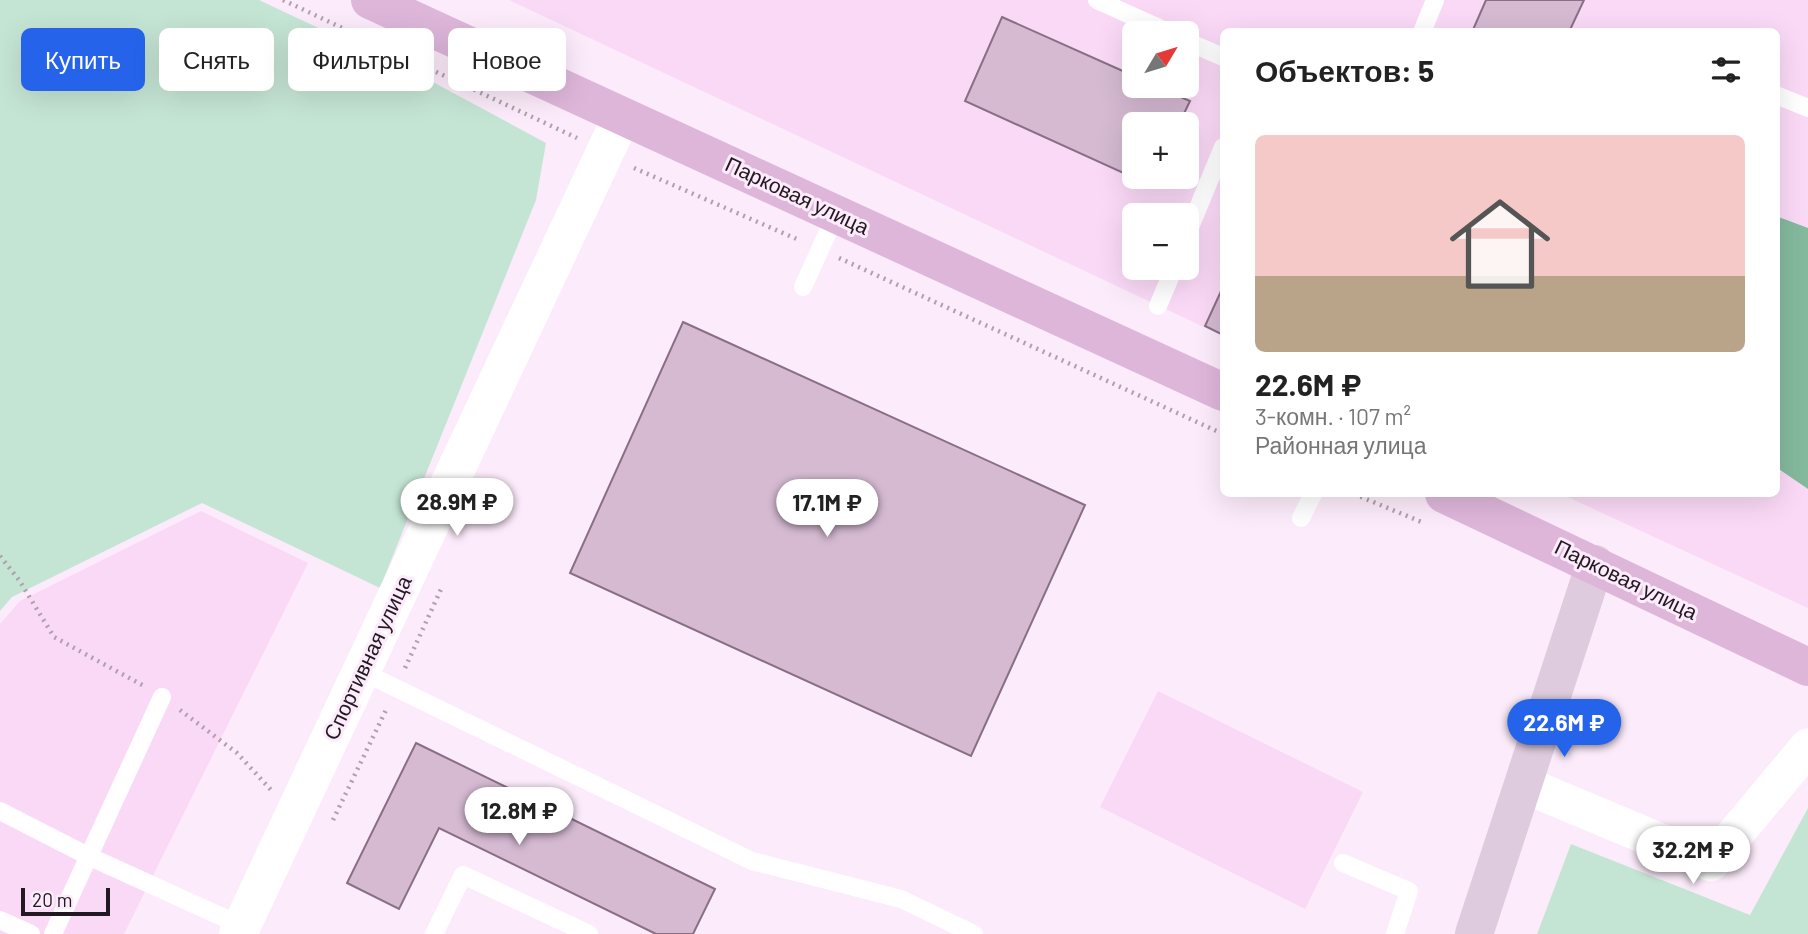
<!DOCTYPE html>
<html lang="ru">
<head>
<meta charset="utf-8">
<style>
	:root { --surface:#fff; --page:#f6f6f6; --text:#222; --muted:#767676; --line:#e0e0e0; --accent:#2563eb }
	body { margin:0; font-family:Barlow,sans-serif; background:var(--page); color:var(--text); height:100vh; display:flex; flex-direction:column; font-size:26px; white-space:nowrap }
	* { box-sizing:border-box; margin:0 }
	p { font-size:23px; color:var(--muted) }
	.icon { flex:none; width:38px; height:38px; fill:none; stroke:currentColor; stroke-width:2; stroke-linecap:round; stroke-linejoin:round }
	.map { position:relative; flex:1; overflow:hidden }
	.details { position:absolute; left:1220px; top:28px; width:560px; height:469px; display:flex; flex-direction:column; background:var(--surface); border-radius:10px; box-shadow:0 7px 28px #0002 }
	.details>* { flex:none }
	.top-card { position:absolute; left:21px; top:28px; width:665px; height:63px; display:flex; gap:14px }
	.needle { width:46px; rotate:52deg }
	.controls { position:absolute; left:1122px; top:21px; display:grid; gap:14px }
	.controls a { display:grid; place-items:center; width:77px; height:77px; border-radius:10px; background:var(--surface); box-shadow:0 7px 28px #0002; font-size:35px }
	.scale { position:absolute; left:21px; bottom:18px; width:89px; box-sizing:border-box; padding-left:7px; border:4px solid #221821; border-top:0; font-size:19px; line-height:24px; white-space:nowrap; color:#221821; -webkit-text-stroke:5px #fcebfa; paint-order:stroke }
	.price { position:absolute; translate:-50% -60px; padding:0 16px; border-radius:24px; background:#fff; color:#222; font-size:23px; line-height:46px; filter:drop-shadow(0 2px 4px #0008) }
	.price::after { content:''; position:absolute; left:50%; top:42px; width:21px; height:16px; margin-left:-10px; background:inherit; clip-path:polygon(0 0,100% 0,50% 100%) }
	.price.active { background:var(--accent); color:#fff }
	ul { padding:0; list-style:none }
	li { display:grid; align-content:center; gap:14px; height:371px; padding:0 35px }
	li+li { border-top:2px solid var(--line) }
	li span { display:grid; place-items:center; height:217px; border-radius:10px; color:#555 }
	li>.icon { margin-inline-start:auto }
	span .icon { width:126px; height:126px; fill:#fffc; stroke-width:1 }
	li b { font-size:30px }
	h2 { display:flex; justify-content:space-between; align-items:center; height:84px; padding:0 35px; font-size:30px }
	.chip { padding:0 24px; border-radius:10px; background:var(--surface); box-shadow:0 7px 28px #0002; font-size:24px; line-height:63px }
	.chip.active { background:var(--accent); color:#fff }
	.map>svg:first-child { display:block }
	.built { fill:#fad9f6; fill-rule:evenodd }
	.green { fill:#c5e5d4 }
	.water { fill:#84b99d }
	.building { fill:#d5bad2; stroke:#886f85; stroke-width:2 }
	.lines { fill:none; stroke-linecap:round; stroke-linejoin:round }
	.path { stroke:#aea0ad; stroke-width:4.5; stroke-dasharray:2 5; stroke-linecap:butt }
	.service { stroke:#fff; stroke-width:18 }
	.minor { stroke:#fff; stroke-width:37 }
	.tertiary { stroke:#fff; stroke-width:38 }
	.secondary { stroke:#decbdd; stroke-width:38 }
	.primary { stroke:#deb6da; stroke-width:38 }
	.labels { text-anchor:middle; stroke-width:6; stroke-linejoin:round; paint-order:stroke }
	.street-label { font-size:21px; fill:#221821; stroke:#fcebfa }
</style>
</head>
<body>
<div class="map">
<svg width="1808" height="934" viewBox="0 0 1808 934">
	<rect width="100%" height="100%" fill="#fcebfa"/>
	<path class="built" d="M509,0H1808V608L1561,494H1776V32H1223V336ZM1134,33H1186V86H1134ZM1134,124H1186V177H1134ZM1134,215H1186V268H1134Z
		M201,511L308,563L124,934H0V624L20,601Z
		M1158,691L1363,792L1305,909L1100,807Z"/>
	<path class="green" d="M0,0H259L431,81L546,143L536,200L380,588L202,503L12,597L0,611Z
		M1808,808V934H1537L1571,844L1750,915Z"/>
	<path class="water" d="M1776,216L1808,228V489L1776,467Z"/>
	<path class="building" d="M1486,0H1584L1569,32H1472Z
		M1002,17L1134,76V86H1155L1190,101L1179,124H1134V177H1156L1152,186L965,101Z
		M1222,289H1223V335L1205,326Z
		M683,322L1085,505L971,756L570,573Z
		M416,743L715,889L693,934H656L439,828L399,909L347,883Z"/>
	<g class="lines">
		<path class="path" d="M283,0L355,34
			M398,54L577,138
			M634,168L799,240
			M839,258L1223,434
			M1354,494L1424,523
			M0,556L19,580L54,637L144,686
			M405,668L442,587
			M180,710L237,753L271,790
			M333,820L387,708"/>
		<path class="service" d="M1097,0L1170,33
			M1422,32L1435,0
			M1186,41L1223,57
			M1776,95L1808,108
			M1186,237L1223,147
			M803,287L836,214
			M1158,306L1174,268
			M1301,518L1313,494
			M363,672L752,861L901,899L974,934
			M0,811L88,856L242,926
			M1343,863L1409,891L1395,934
			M0,920L31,934
			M53,934L162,697
			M434,934L463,875L589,934"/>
		<path class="minor" d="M1525,785L1711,863L1808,747"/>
		<path class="tertiary" d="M238,934L622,116"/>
		<path class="secondary" d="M1474,934L1595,564"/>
		<path class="primary" d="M370,0L1223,392
			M1444,494L1808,667"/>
	</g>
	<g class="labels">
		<g class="street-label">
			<text transform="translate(797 196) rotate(25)" y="7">Парковая улица</text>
			<text transform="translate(1626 580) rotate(26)" y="7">Парковая улица</text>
			<text transform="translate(368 658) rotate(-65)" y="7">Спортивная улица</text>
		</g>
	</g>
</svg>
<div class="controls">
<a><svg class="needle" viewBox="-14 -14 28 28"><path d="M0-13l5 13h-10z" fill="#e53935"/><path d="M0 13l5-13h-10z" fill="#767676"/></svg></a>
<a>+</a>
<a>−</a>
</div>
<div class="scale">20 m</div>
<b class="price" style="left:457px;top:538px">28.9M ₽</b>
<b class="price" style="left:827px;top:539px">17.1M ₽</b>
<b class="price active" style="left:1564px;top:759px">22.6M ₽</b>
<b class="price" style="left:519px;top:847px">12.8M ₽</b>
<b class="price" style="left:1693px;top:886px">32.2M ₽</b>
<div class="top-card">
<a class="chip active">Купить</a>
<a class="chip">Снять</a>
<a class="chip">Фильтры</a>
<a class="chip">Новое</a>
</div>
<section class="details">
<h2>Объектов: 5<svg class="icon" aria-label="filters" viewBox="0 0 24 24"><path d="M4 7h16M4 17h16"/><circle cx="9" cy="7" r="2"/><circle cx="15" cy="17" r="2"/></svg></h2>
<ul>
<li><span style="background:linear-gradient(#f6c9c9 65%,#b9a48a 0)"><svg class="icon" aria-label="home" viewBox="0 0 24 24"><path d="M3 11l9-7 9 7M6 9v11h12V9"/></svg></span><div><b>22.6M ₽</b><p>3-комн. · 107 m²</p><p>Районная улица</p></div></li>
</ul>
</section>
</div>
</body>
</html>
